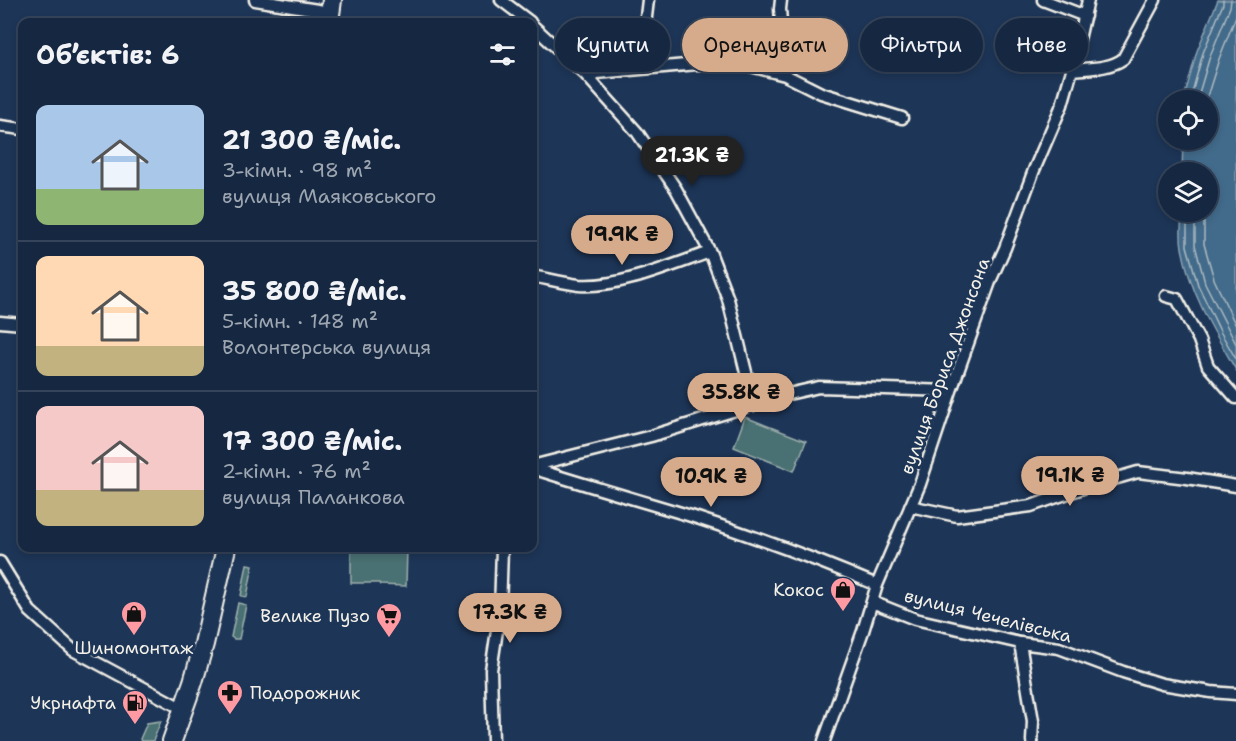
<!DOCTYPE html>
<html lang="uk">
<head>
<meta charset="utf-8">
<style>
	:root { --surface:#162841; --page:#23344c; --text:#f1f3f6; --muted:#9ea6b1; --line:#35445a; --accent:#d6ab8b }
	body { margin:0; font-family:"Shantell Sans",sans-serif; background:var(--page); color:var(--text); height:100vh; display:flex; flex-direction:column; font-size:22px; white-space:nowrap }
	* { box-sizing:border-box; margin:0 }
	p { font-size:20px; color:var(--muted) }
	.icon { flex:none; width:33px; height:33px; fill:none; stroke:currentColor; stroke-width:2; stroke-linecap:round; stroke-linejoin:round }
	.map { position:relative; flex:1; overflow:hidden }
	.details { position:absolute; left:18px; top:18px; width:519px; height:534px; display:flex; flex-direction:column; background:var(--surface); border-radius:12px; box-shadow:0 3px 9px #0003,0 0 0 2px var(--line) }
	.details>* { flex:none }
	.guide { position:absolute; left:555px; top:18px; width:570px; height:54px; display:flex; gap:12px }
	.tools { position:absolute; left:1158px; top:90px; display:grid; gap:12px }
	.tools a { display:grid; place-items:center; width:60px; height:60px; border-radius:50%; background:var(--surface); box-shadow:0 3px 9px #0003,0 0 0 2px var(--line); font-size:30px }
	.price { position:absolute; translate:-50% -51px; padding:0 14px; border-radius:21px; background:var(--accent); color:#111; font-size:20px; line-height:39px; filter:drop-shadow(0 2px 3px #0008) }
	.price::after { content:''; position:absolute; left:50%; top:36px; width:18px; height:14px; margin-left:-9px; background:inherit; clip-path:polygon(0 0,100% 0,50% 100%) }
	.price.active { background:#222; color:#fff }
	ul { padding:0; list-style:none }
	li { display:flex; align-items:center; gap:18px; height:150px; padding:0 18px }
	li+li { border-top:2px solid var(--line) }
	li span { display:grid; place-items:center; flex:none; width:168px; height:120px; border-radius:12px; color:#555 }
	li>.icon { margin-inline-start:auto }
	span .icon { width:72px; height:72px; fill:#fffc; stroke-width:1 }
	li b { font-size:26px }
	h2 { display:flex; justify-content:space-between; align-items:center; height:72px; padding:0 18px; font-size:26px }
	.tag { padding:0 21px; border-radius:27px; background:var(--surface); box-shadow:0 3px 9px #0003,0 0 0 2px var(--line); font-size:21px; line-height:54px }
	.tag.active { background:var(--accent); color:#111 }
	.map>svg:first-child { display:block }
	.green { fill:#496f72; stroke:#9eb0ad; stroke-width:1.5 }
	.water { fill:#426a8a; stroke:#89a0b0; stroke-width:1.5 }
	.lines { fill:none; stroke-linecap:round; stroke-linejoin:round }
	.shore { stroke:#adbbc2; stroke-width:1.5 }
	.minor-casing { stroke:#f4f1e8; stroke-width:15 }
	.trunk-casing { stroke:#f4f1e8; stroke-width:22 }
	.minor { stroke:#1d3557; stroke-width:10 }
	.trunk { stroke:#1d3557; stroke-width:18 }
	.labels { text-anchor:middle; stroke-width:6; stroke-linejoin:round; paint-order:stroke }
	.street-label { font-size:18px; fill:#f4f1e8; stroke:#1d3557 }
	.poi-label { font-size:18px; fill:#f4f1e8; stroke:#1d3557; text-anchor:end }
</style>
</head>
<body>
<div class="map">
<svg width="1236" height="741" viewBox="0 0 1236 741">
	<rect width="100%" height="100%" fill="#1d3557"/>
	<filter id="ink" filterUnits="userSpaceOnUse"><feTurbulence type="fractalNoise" baseFrequency=".0167" numOctaves="2"/><feDisplacementMap in="SourceGraphic" scale="12" xChannelSelector="R" yChannelSelector="G"/><feConvolveMatrix kernelMatrix="1 2 1 2 8 2 1 2 1" color-interpolation-filters="sRGB"/></filter>
	<g filter="url(#ink)">
		<path class="green" d="M745,417L806,441L794,471L734,447Z
			M351,548H407L406,586L380,585L379,583H351Z
			M247,564L253,565L247,597L241,596Z
			M238,603L246,605L239,639H234L231,637Z
			M161,721L153,741H141L140,739L147,723Z"/>
		<path class="water" d="M1218,0H1236V370C1214,332 1190,293 1182,248C1180,237 1181,223 1182,212H1208V172H1182L1183,140H1208V100H1184V98L1197,51Z"/>
		<g class="lines">
			<path class="shore" d="M1190,100L1203,53L1223,4V0
				M1197,100L1210,56L1230,7L1231,0
				M1206,100L1219,59L1236,16
				M1187,212V246L1198,285L1221,333L1236,359
				M1195,212V245L1205,283L1236,344
				M1204,212V244L1214,279L1236,326"/>
			<defs>
				<path id="minor" d="M255,0L330,12
					M501,0L530,22
					M781,0L780,9L785,75
					M1043,0L1085,16
					M532,25L585,74L637,132L676,189L710,252L728,299L754,405
					M630,69L643,42L648,0
					M1072,70C1089,68 1109,69 1123,59L1155,0
					M585,74L731,61L785,75L821,93L902,118
					M0,126L22,129
					M532,276C548,279 563,283 579,285C619,288 672,265 710,252
					M1166,296L1177,299L1199,340L1208,366L1236,398
					M0,322L22,324
					M532,466L651,436L784,395L819,387L951,391
					M532,468C585,485 638,500 691,516C754,536 816,559 877,585
					M910,506L957,516L1031,506L1086,487L1138,472L1187,478L1236,486
					M0,562L30,611L73,650L183,709
					M872,602L915,619L1020,643L1059,648L1123,672L1162,684L1211,692L1236,694
					M1020,643L1033,721L1032,741
					M493,741L491,670L500,611L502,548
					M824,741L863,631L877,585L920,484L951,391L991,279L1005,248L1034,170L1062,105L1072,70L1088,0"/>
				<path id="trunk" d="M329,22L332,0
					M172,741L193,682L204,644L226,548"/>
			</defs>
			<use href="#minor" class="minor-casing"/>
			<use href="#trunk" class="trunk-casing"/>
			<use href="#minor" class="minor"/>
			<use href="#trunk" class="trunk"/>
		</g>
	</g>
	<defs>
		<symbol id="shop-pin" viewBox="-11 -11 22 30"><path d="M0 17L-7.5 6A9.5 9.5 0 1 1 7.5 6Z" fill="#ff9aa2" stroke="#1d3557"/><path d="M-5-2.5h2.3a2.7 3.5 0 0 1 5.4 0H5L5.5 6h-11ZM-1.5-2.5h3a1.5 2.3 0 0 0-3 0Z" fill="#111"/></symbol>
		<symbol id="supermarket-pin" viewBox="-11 -11 22 30"><path d="M0 17L-7.5 6A9.5 9.5 0 1 1 7.5 6Z" fill="#ff9aa2" stroke="#1d3557"/><path d="M-6-5.5h2.5l.6 2H6L4.5 2H-2.5L-4.4-4H-6ZM-1.5 3.2a1.3 1.3 0 1 0 .1 0ZM3 3.2a1.3 1.3 0 1 0 .1 0Z" fill="#111"/></symbol>
		<symbol id="pharmacy-pin" viewBox="-11 -11 22 30"><path d="M0 17L-7.5 6A9.5 9.5 0 1 1 7.5 6Z" fill="#ff9aa2" stroke="#1d3557"/><path d="M-2-6h4v4h4v4h-4v4h-4v-4h-4v-4h4Z" fill="#111"/></symbol>
		<symbol id="fuel-pin" viewBox="-11 -11 22 30"><path d="M0 17L-7.5 6A9.5 9.5 0 1 1 7.5 6Z" fill="#ff9aa2" stroke="#1d3557"/><path d="M-5.5-6h7V0h2V4h1.3V-2.5L3-4.5l.8-.8L6-3V5H2.5V1h-1V6h-7ZM-4.2-4.7v3.2H.2V-4.7Z" fill="#111"/></symbol>
	</defs>
	<g fill-rule="evenodd">
		<use href="#shop-pin" x="828" y="575" width="30" height="40"/>
		<use href="#shop-pin" x="119" y="599" width="30" height="40"/>
		<use href="#supermarket-pin" x="374" y="601" width="30" height="40"/>
		<use href="#pharmacy-pin" x="215" y="678" width="30" height="40"/>
		<use href="#fuel-pin" x="120" y="688" width="30" height="40"/>
	</g>
	<g class="labels">
		<g class="street-label">
			<text transform="translate(945 366) rotate(-70)" y="6">вулиця Бориса Джонсона</text>
			<text transform="translate(988 616) rotate(14)" y="6">вулиця Чечелівська</text>
		</g>
		<g class="poi-label">
			<text x="824" y="596">Кокос</text>
			<text x="370" y="622">Велике Пузо</text>
			<text x="134" y="654" text-anchor="middle">Шиномонтаж</text>
			<text x="250" y="699" text-anchor="start">Подорожник</text>
			<text x="116" y="709">Укрнафта</text>
		</g>
	</g>
</svg>
<div class="tools">
<a><svg class="icon" aria-label="locate" viewBox="0 0 24 24"><circle cx="12" cy="12" r="6"/><path d="M12 2v4M12 18v4M2 12h4M18 12h4"/></svg></a>
<a><svg class="icon" aria-label="layers" viewBox="0 0 24 24"><path d="M12 4l9 5-9 5-9-5zM3 14l9 5 9-5"/></svg></a>
</div>
<b class="price active" style="left:692px;top:187px">21.3K ₴</b>
<b class="price" style="left:622px;top:266px">19.9K ₴</b>
<b class="price" style="left:741px;top:424px">35.8K ₴</b>
<b class="price" style="left:1070px;top:507px">19.1K ₴</b>
<b class="price" style="left:711px;top:508px">10.9K ₴</b>
<b class="price" style="left:510px;top:644px">17.3K ₴</b>
<div class="guide">
<a class="tag">Купити</a>
<a class="tag active">Орендувати</a>
<a class="tag">Фільтри</a>
<a class="tag">Нове</a>
</div>
<section class="details">
<h2>Об’єктів: 6<svg class="icon" aria-label="filters" viewBox="0 0 24 24"><path d="M4 7h16M4 17h16"/><circle cx="9" cy="7" r="2"/><circle cx="15" cy="17" r="2"/></svg></h2>
<ul>
<li><span style="background:linear-gradient(#a9c7e8 70%,#8fb573 0)"><svg class="icon" aria-label="home" viewBox="0 0 24 24"><path d="M3 11l9-7 9 7M6 9v11h12V9"/></svg></span><div><b>21 300 ₴/міс.</b><p>3-кімн. · 98 m²</p><p>вулиця Маяковського</p></div></li>
<li><span style="background:linear-gradient(#ffd9b3 75%,#c2b280 0)"><svg class="icon" aria-label="home" viewBox="0 0 24 24"><path d="M3 11l9-7 9 7M6 9v11h12V9"/></svg></span><div><b>35 800 ₴/міс.</b><p>5-кімн. · 148 m²</p><p>Волонтерська вулиця</p></div></li>
<li><span style="background:linear-gradient(#f6c9c9 70%,#c2b280 0)"><svg class="icon" aria-label="home" viewBox="0 0 24 24"><path d="M3 11l9-7 9 7M6 9v11h12V9"/></svg></span><div><b>17 300 ₴/міс.</b><p>2-кімн. · 76 m²</p><p>вулиця Паланкова</p></div></li>
</ul>
</section>
</div>
</body>
</html>
